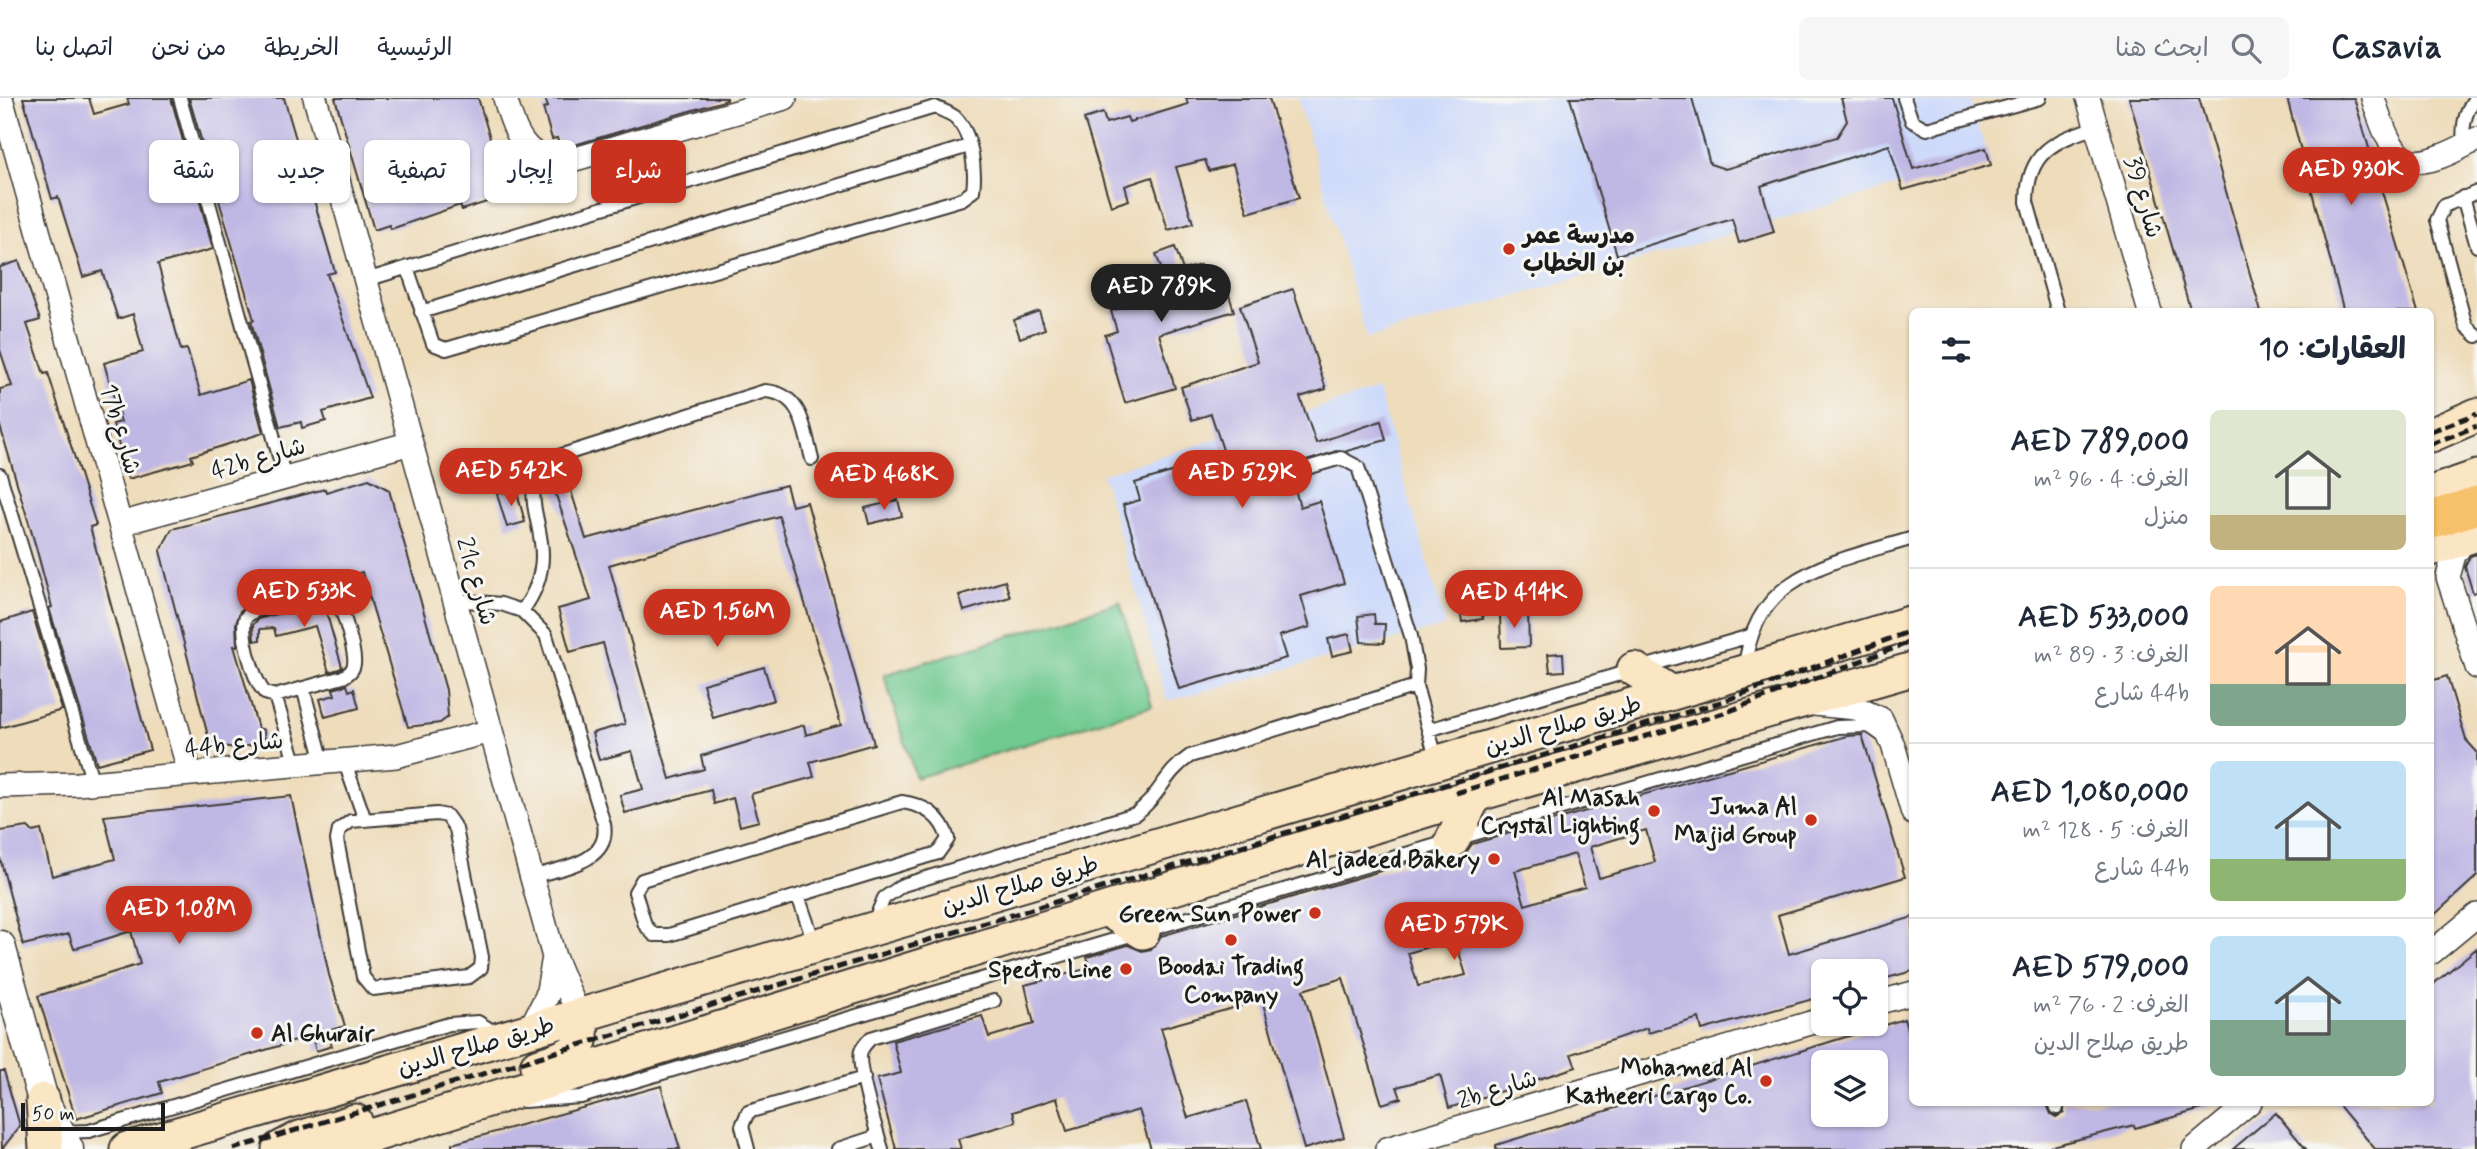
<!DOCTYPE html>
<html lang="ar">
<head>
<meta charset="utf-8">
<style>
	:root { --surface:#fff; --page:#f6f6f7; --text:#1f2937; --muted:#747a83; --line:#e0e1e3; --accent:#c8321e }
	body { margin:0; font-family:Mynerve,"Playpen Sans Arabic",sans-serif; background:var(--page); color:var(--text); direction:rtl; height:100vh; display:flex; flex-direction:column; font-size:26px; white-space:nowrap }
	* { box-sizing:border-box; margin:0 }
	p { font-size:23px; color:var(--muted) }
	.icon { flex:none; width:38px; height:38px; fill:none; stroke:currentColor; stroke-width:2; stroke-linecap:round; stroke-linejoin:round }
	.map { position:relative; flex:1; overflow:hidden; direction:ltr }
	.sheet { position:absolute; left:1909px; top:210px; width:525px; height:798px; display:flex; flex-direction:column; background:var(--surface); border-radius:10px; box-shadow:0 2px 5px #0004; direction:rtl }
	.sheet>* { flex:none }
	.top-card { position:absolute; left:21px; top:42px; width:665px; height:63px; direction:rtl; display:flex; gap:14px }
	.fabs { position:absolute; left:1811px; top:861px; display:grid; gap:14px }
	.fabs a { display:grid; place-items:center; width:77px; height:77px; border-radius:10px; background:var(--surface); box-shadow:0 2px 5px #0004; font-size:35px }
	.scale { position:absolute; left:21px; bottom:18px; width:144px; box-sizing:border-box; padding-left:7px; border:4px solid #1c1c1c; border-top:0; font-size:19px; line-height:24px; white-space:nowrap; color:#1c1c1c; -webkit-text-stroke:5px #f6f6f2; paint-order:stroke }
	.price { position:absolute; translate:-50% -60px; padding:0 16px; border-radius:24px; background:var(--accent); color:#fff; font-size:23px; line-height:46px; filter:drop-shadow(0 2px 4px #0008) }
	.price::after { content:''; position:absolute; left:50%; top:42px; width:21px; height:16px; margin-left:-10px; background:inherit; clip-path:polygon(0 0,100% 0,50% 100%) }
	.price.active { background:#222; color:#fff }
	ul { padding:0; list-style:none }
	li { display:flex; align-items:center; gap:21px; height:175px; padding:0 28px }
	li+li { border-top:2px solid var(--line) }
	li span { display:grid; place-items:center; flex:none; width:196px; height:140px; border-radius:10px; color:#555 }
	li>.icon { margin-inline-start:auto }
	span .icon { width:84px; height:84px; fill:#fffc; stroke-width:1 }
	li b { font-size:30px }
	h2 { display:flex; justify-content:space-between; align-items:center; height:84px; padding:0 28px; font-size:30px }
	.tag { padding:0 24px; border-radius:10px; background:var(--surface); box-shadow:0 2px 5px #0004; font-size:24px; line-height:63px }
	.tag.active { background:var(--accent); color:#fff }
	header { display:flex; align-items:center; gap:42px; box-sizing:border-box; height:98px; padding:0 35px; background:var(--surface); border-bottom:2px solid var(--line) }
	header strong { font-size:33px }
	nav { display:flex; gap:38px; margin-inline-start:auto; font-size:24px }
	.search { width:490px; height:63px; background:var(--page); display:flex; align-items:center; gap:18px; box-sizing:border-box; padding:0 24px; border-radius:10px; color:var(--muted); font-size:26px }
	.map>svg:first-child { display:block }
	.built { fill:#cedafa }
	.green { fill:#70c98f; stroke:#467256; stroke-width:2 }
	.building { fill:#c0b8e4; fill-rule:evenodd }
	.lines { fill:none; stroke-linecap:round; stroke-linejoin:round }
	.service-casing { stroke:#3c3934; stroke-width:16 }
	.minor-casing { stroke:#3c3934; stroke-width:26 }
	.tertiary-casing { stroke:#3c3934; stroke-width:33 }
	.secondary-casing { stroke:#3c3934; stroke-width:37 }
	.primary-casing { stroke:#3c3934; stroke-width:40 }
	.service { stroke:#fff; stroke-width:12 }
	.minor { stroke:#fff; stroke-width:23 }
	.tertiary { stroke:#fff; stroke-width:30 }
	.secondary { stroke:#fbe6c4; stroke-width:33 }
	.primary { stroke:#f6c16b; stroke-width:37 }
	.rail { stroke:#1c1c1c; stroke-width:5; stroke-dasharray:10 5; stroke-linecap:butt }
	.poi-dot { fill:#c8321e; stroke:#f6f6f2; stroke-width:2.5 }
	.labels { text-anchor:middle; stroke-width:6; stroke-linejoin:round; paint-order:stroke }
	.street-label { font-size:24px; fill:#1c1c1c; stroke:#f6f6f2 }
	.poi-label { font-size:24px; font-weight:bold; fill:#1c1c1c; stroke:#f6f6f2; text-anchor:end }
</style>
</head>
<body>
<header>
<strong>Casavia</strong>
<div class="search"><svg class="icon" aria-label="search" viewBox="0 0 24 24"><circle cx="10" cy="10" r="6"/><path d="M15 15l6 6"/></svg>ابحث هنا</div>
<nav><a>الرئيسية</a><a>الخريطة</a><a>من نحن</a><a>اتصل بنا</a></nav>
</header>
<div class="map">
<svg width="2477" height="1051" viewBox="0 0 2477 1051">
	<rect width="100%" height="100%" fill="#f6f6f2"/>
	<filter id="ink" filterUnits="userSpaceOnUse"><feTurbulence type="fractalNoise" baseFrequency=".0143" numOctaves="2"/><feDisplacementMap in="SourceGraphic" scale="14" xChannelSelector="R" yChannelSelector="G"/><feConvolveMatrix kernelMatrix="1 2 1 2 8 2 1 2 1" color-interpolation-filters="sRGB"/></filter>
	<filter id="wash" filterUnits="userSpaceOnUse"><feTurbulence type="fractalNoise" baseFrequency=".00686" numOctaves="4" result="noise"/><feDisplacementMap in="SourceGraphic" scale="28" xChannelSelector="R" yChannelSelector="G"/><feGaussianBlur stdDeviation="1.57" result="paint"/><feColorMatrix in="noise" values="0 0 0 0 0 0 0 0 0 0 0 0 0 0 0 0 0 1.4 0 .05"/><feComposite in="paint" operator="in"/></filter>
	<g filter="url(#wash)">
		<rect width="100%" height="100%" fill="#eedcba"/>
		<path class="built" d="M1298,0H1970L1988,61L1367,241Z
			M1378,292L1446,528L1167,603L1102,376Z"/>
		<path class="green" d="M1120,504L1152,608L916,680L884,577Z"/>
		<g id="blocks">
			<path class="building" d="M23,0H89L94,16L129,6L127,0H171L213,151L158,166L181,252L187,251L201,297L249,282L263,335L191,358L193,363L128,381L113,326L121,324L104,265L143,254L133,216L118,221L102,173L83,179L58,99L52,101Z
				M189,0H284L335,174L327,176L370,300L323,314L326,323L302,330L301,324L280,329L251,223L254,222Z
				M335,0H478L506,93L488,99L490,103L462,112L460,107L391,131L389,127L374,132Z
				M545,0H727V2L564,50L560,49L557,40L552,41L543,10L548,9Z
				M1186,0H1269L1299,100L1248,115L1233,66L1209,73L1205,62L1176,69L1193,125L1168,132L1152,79L1125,88L1129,102L1111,108L1084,21L1103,15L1106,25L1127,19L1129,24L1188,6Z
				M1570,0H1692L1710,66L1725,71L1837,39L1847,23L1841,0H1892L1913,71L1986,50L1991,67L1903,92L1889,47L1761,88L1774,134L1739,145L1732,121L1617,157Z
				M2129,0H2199L2261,214H2191Z
				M2287,0H2354L2418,214H2344Z
				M1175,149L1183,172L1200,167L1205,183L1223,178L1234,213L1159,236L1175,290L1125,305L1105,237L1117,233L1111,213L1136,205L1131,188L1164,178L1156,156Z
				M19,163L40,222L27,226L44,276L48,275L96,427L90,429L150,652L97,666L49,510L52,509L36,449L0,328V291L12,288L0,252V169Z
				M1293,191L1326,291L1300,299L1316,345L1381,323L1386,342L1347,353L1339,352L1289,370L1300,409L1319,403L1344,485L1301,498L1310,529L1279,538L1286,560L1179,591L1123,407L1140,402L1135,385L1225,358L1211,316L1192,322L1181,289L1258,264L1240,208Z
				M1039,213L1045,231L1020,240L1014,222Z
				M567,380L586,441L786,387L792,408L807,404L874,646L810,664L814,679L751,696L759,723L740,728L733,700L714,706L711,692L625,715L620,697L643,691L632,653L599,662L592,635L625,626L603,545L570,554L558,511L591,502L552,385ZM779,418L841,627L806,637L804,627L701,658L704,671L670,681L609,467Z
				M369,381L389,392L446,592L448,619L440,625L408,629L362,474L252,505L240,513L236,526L237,548H234L258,630L264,632L265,645L234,650L215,646L208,638L160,453L172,431L325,391L326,394Z
				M516,391L525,424L507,429L497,396Z
				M898,402L902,418L869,426L865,410Z
				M2477,456V494L2473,495L2465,469L2470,458Z
				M1005,483L1010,499L964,513L959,497Z
				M1479,502L1483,521L1462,524L1459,506Z
				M320,505L324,506L342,569L339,571L329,574L315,528L276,538L274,530L260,531V542L254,543L253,527L258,521Z
				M32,514L62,612L0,630V524Z
				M1528,514L1529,549L1501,550L1500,515Z
				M1374,516L1375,526H1385L1384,545L1361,544L1358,518Z
				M1349,536L1353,553L1332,558L1328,541Z
				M1563,555L1564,573L1550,574L1548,556Z
				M764,569L774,602L713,620L703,586Z
				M2447,578L2466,642L2477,654V778L2431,820V583Z
				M347,587L349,593L354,591L359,610L325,619L320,601L335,597L333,591Z
				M1862,637L1905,779L1778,817L1789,856L1913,819V873L1876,883V873H1824V898L1702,932L1699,920L1648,935L1647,930L1571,956L1576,969L1449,1010L1440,977L1397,989L1401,1000L1382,1006L1343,880L1303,892L1344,1039L1304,1051L1262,902L1161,930L1188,1020L1246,1003L1261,1051H1151L1139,1012L1067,1033L1057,1000L1013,1014L1016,1024L958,1041L961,1051H896L877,981L901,975L893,943L982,918L989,939L1034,926L1025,887L1090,870L1087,859L1128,847L1142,853L1151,851L1161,838L1438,756L1454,762L1463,759L1472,746L1847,638ZM1646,732L1655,764L1599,780L1590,749ZM1575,756L1585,789L1525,807L1515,773ZM1455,841L1466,877L1418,888L1408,855Z
				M291,698L329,877L345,928L327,933L332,948L316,953L312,938L159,984L162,995L76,1021L38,898L140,866L131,833L74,851L69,836L23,847L0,760V733L28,729L33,734L41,732L52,778L115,761L104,718Z
				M2477,850V1051H2375L2336,1004H2431V888Z
				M1904,921L1910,941L1913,940V1004H2046L2051,1016L2056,1019L2064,1015V1004H2208L2209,1009L2135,1030L2134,1027L2040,1051H1496V1047ZM1824,964H1876V1017H1824Z
				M0,973H4L20,1028L2,1051Z
				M661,988L680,1051H452V1046Z
				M2276,1015L2306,1051H2233Z"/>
		</g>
	</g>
	<g filter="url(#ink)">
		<use href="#blocks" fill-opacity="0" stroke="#3c3934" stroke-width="2"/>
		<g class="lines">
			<defs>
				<path id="service" d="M180,0L285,380
					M1904,0L1912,23L1927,31L2040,0
					M2464,48C2462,29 2464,16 2475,0
					M2477,94L2444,108L2437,122L2466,228L2477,238
					M2463,99L2477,148
					M366,182L935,9C941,12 950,15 955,19C972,35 976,71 973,93L962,101L446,251L433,246L407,169
					M421,214L969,48
					M2058,214L2027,104C2027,54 2054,43 2096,29
					M1307,370L1341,360L1358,369L1411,538L1417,571L1416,588L1437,663
					M0,377L93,685
					M320,496L335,499C342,508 356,555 354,566C353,573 348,576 343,579L275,598L265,595C254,584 239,533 246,519L254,513Z
					M455,502L501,506L522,513L546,537L604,726C611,765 560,770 531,779
					M522,513C535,496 542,479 542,457C542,418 514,383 559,358L765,293C802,295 804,331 812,361
					M1745,572C1752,474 1836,464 1913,440
					M303,590L323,664
					M275,598L296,667
					M1428,632L1750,538
					M344,662L365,722
					M902,704C924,707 942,718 948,741L938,755L669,837H654L645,827L635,794L642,782Z
					M437,716L447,718L456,731L482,859L481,870L469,879L373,891L363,879L337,742L339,732L351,723Z
					M798,798L815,847
					M873,826L884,800L903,787L1135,716C1159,700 1164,675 1190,658L1416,588
					M524,1003L581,999L1837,629L1869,628L1886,640
					M2055,1004L2057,1010
					M62,1034L89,1033L449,926L478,924L499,937
					M748,1051L742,1028L748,1014L864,980
					M838,1051L878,1038
					M882,1051C877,1034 856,967 861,953C863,948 867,944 871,940L994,903"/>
				<path id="minor" d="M1,0L190,676
					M315,0L554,859L579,918
					M505,0C514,34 525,63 565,64L785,0
					M2088,0L2150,214
					M2373,0C2396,74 2410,77 2477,41
					M120,426L411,345
					M2468,438L2454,457L2448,479L2477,569
					M1814,606L1856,610L1881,621L1893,647L1913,715
					M0,688L77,686L396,658L491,633
					M2431,855L2477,817
					M1876,905L1913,895
					M529,933L547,898L554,859
					M1387,1051L1824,921
					M2194,1051L2250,1004"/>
				<path id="tertiary" d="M0,848L43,1002L68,1051"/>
				<path id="secondary" d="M2431,337L2477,317
					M2431,395L2477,379
					M2431,451L2477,436
					M1634,571L1672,595
					M1452,743L1475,697
					M1106,811L1143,834
					M537,968C567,958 589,955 579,918
					M43,1002L46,1051
					M127,1051L1913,524
					M279,1051L300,1040L355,1023
					M329,1051L1475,697L1913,571"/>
				<path id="primary" d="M2431,422L2477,407"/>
			</defs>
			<use href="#service" class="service-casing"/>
			<use href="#minor" class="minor-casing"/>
			<use href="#tertiary" class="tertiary-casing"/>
			<use href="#secondary" class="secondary-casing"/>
			<use href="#primary" class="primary-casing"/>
			<use href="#service" class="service"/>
			<use href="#minor" class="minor"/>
			<use href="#tertiary" class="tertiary"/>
			<use href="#secondary" class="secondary"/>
			<use href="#primary" class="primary"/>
			<path class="rail" d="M2431,333L2477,316
				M2431,346L2477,328
				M1456,695L1724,615L1913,543
				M233,1051L1721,604L1913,532"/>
		</g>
	</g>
	<g class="poi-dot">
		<circle cx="1509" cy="151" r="7"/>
		<circle cx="1654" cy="713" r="7"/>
		<circle cx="1811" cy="722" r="7"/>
		<circle cx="1494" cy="761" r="7"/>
		<circle cx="1315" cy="815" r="7"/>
		<circle cx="1231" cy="842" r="7"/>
		<circle cx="1126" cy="871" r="7"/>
		<circle cx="257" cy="935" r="7"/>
		<circle cx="1766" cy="983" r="7"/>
	</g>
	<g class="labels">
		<g class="street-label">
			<text transform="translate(2144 99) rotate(74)" y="8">شارع 39</text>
			<text transform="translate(121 331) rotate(74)" y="8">17b شارع</text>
			<text transform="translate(258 360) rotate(-16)" y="8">42b شارع</text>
			<text transform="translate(477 483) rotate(74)" y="8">21c شارع</text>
			<text transform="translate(1563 627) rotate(-16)" y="8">طريق صلاح الدين</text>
			<text transform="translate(234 646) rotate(-5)" y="8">44b شارع</text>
			<text transform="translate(1020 787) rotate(-16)" y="8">طريق صلاح الدين</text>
			<text transform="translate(476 948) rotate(-16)" y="8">طريق صلاح الدين</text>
			<text transform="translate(1497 991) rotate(-17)" y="8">2b شارع</text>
		</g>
		<g class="poi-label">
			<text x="1523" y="145" text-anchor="start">مدرسة عمر<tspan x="1523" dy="28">بن الخطاب</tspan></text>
			<text x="1640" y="707">Al Masah<tspan x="1640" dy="28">Crystal Lighting</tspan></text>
			<text x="1797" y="716">Juma Al<tspan x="1797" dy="28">Majid Group</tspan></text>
			<text x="1480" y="769">Al jadeed Bakery</text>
			<text x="1301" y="823">Green Sun Power</text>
			<text x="1231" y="876" text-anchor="middle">Boodai Trading<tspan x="1231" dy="28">Company</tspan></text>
			<text x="1112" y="879">Spectro Line</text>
			<text x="271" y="943" text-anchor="start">Al Ghurair</text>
			<text x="1752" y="977">Mohamed Al<tspan x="1752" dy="28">Katheeri Cargo Co.</tspan></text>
		</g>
	</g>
</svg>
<div class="fabs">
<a><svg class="icon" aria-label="locate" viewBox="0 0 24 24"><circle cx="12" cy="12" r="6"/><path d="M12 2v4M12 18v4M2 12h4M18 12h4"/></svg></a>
<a><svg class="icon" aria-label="layers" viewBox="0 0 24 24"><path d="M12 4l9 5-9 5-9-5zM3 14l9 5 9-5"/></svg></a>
</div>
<div class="scale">50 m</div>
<b class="price" style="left:2351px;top:109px">AED 930K</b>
<b class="price active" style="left:1161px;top:226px">AED 789K</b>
<b class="price" style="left:511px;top:410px">AED 542K</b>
<b class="price" style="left:1242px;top:412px">AED 529K</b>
<b class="price" style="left:884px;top:414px">AED 468K</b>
<b class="price" style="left:304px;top:531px">AED 533K</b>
<b class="price" style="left:1514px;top:532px">AED 414K</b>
<b class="price" style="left:717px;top:551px">AED 1.56M</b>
<b class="price" style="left:179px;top:848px">AED 1.08M</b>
<b class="price" style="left:1454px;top:864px">AED 579K</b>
<div class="top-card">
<a class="tag active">شراء</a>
<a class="tag">إيجار</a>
<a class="tag">تصفية</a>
<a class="tag">جديد</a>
<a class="tag">شقة</a>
</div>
<section class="sheet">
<h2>العقارات: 10<svg class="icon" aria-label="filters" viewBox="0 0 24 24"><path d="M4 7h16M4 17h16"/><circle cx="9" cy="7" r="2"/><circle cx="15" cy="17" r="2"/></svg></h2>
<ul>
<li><span style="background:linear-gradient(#dfe7d0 75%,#c2b280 0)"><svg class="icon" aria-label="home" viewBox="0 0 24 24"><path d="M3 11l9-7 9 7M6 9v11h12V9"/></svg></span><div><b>AED 789,000</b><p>الغرف: 4 · 96 m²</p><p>منزل</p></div></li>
<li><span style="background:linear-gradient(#ffd9b3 70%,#7fa58c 0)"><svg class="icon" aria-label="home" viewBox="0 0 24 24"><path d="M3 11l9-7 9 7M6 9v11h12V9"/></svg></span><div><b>AED 533,000</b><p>الغرف: 3 · 89 m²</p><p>44b شارع</p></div></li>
<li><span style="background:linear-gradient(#bfe0f5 70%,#8fb573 0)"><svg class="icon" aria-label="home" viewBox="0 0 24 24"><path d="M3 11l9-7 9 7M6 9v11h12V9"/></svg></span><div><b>AED 1,080,000</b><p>الغرف: 5 · 128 m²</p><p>44b شارع</p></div></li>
<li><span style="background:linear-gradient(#bfe0f5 60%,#7fa58c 0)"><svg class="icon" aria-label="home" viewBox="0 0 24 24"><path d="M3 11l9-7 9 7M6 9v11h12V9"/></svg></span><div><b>AED 579,000</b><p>الغرف: 2 · 76 m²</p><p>طريق صلاح الدين</p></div></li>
</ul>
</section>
</div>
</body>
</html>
